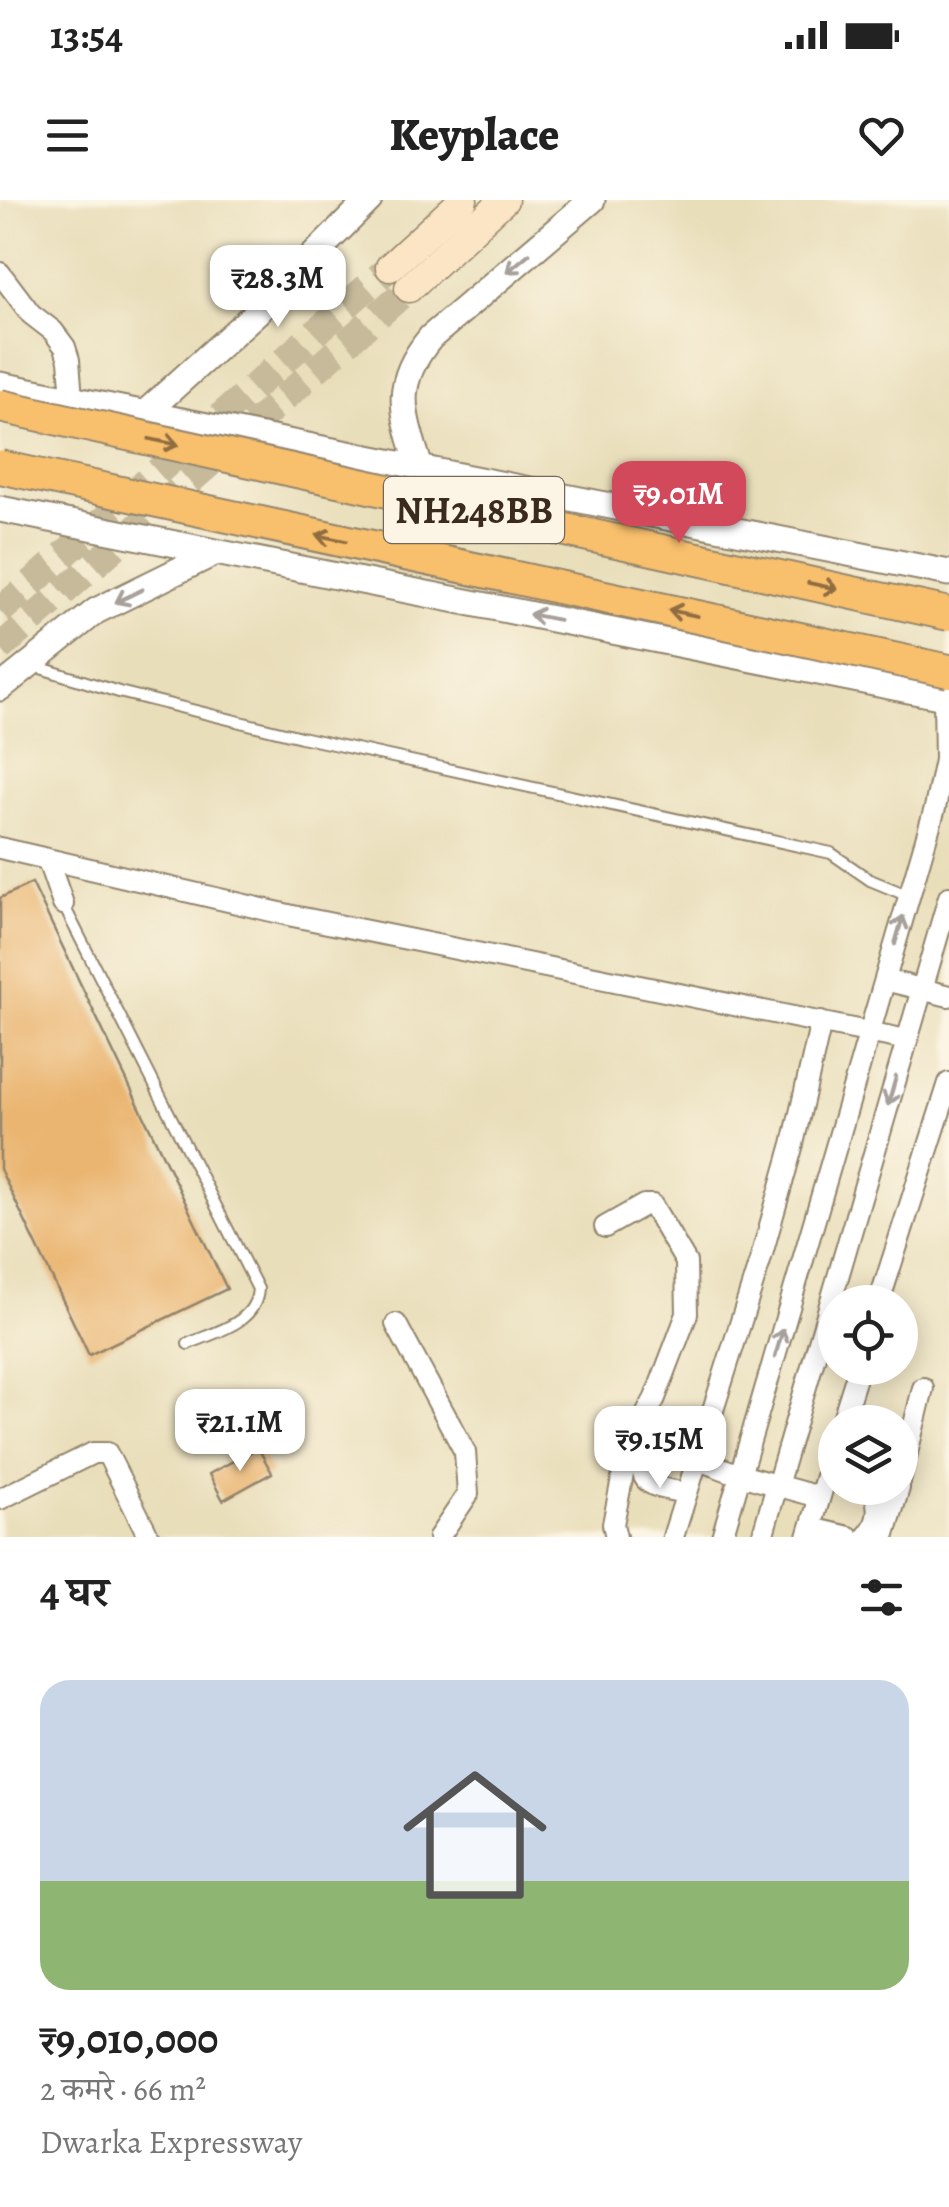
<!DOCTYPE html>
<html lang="hi">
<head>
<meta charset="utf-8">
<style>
	:root { --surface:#fff; --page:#f6f6f6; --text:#222; --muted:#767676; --line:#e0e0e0; --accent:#d1495b }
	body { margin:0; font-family:Alegreya,"Noto Serif Devanagari",serif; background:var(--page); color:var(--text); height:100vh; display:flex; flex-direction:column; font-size:38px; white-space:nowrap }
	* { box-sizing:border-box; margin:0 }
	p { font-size:32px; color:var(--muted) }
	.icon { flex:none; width:55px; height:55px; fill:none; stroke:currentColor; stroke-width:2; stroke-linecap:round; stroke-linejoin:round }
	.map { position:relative; height:1337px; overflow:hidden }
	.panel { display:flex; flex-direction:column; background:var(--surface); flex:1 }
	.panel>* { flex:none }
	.fabs { position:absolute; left:818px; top:1085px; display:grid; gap:20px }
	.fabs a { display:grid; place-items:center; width:100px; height:100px; border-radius:50%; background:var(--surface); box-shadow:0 5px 25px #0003; font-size:50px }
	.price { position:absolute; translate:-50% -85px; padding:0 22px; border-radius:20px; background:#fff; color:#222; font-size:32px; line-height:65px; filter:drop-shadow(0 2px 5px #0008) }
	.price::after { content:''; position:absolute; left:50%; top:60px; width:30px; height:22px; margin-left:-15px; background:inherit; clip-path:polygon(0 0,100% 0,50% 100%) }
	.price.on { background:var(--accent); color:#fff }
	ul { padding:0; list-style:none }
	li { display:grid; align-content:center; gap:20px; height:530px; padding:0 40px }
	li+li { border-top:2px solid var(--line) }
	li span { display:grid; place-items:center; height:310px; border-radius:30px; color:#555 }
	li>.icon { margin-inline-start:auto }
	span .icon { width:180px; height:180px; fill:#fffc; stroke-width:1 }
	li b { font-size:42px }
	h2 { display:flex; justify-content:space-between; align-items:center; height:120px; padding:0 40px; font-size:42px }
	.status { display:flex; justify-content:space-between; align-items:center; height:70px; padding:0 50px; background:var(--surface); direction:ltr }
	.status svg { height:28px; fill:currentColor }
	header { display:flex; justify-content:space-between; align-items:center; height:130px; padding:0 40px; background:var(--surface); font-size:45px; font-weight:800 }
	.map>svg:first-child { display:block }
	.building { fill:#eab571 }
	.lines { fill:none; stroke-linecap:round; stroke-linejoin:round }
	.secondary-tunnel { stroke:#c6ba9b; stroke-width:28; stroke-dasharray:28 14; stroke-linecap:butt }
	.service-casing { stroke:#92846c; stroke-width:14 }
	.minor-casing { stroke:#92846c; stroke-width:24 }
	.tertiary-casing { stroke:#92846c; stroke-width:29 }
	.secondary-casing { stroke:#92846c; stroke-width:31 }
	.service { stroke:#fff; stroke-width:10 }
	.minor { stroke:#fff; stroke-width:20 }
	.tertiary { stroke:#fff; stroke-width:25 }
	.secondary { stroke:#fce5c4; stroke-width:28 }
	.trunk-bridge-casing { stroke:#92846c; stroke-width:36; stroke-linecap:butt }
	.trunk-bridge { stroke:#f8bf6c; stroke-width:32 }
	.oneway { stroke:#a79f9a }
	.oneway2 { stroke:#906d41 }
	.labels { text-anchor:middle; stroke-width:8; stroke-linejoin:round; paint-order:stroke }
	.shield { fill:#fcf5e5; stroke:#75675a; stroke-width:2.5 }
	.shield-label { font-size:38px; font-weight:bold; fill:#3b2a1e }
</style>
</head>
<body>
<div class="status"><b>13:54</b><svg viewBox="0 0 49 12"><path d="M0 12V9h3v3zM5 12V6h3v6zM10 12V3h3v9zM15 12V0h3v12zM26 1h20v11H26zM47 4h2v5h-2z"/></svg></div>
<header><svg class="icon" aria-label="menu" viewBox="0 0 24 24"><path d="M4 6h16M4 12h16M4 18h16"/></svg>Keyplace<svg class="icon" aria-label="heart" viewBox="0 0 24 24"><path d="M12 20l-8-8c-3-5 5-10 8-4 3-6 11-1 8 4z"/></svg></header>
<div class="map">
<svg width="949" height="1337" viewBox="0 0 949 1337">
	<rect width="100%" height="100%" fill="#fcf5e5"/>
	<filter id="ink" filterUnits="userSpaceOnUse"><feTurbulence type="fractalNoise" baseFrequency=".01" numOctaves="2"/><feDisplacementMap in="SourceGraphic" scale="20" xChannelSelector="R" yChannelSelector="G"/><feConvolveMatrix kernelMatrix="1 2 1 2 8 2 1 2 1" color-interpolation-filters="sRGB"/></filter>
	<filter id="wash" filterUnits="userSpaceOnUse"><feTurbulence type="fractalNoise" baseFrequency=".0048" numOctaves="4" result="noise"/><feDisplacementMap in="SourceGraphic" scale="40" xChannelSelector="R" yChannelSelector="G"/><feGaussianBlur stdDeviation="2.25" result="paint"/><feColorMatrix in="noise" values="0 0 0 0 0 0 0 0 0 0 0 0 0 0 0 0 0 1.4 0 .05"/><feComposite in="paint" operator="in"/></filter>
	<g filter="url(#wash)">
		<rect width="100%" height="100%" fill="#e9deba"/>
		<g id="blocks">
			<path class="building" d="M32,683L227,1089L89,1155L0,969V698Z
				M258,1248L272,1273L223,1300L209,1274Z"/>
		</g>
	</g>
	<g filter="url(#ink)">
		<use href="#blocks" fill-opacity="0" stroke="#92846c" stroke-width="2.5"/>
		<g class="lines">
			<path class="secondary-tunnel" d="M0,411L390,67
				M0,448L409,88"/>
			<defs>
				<path id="service" d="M34,466L119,492L301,537L831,653L870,680L909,696
					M63,704L258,1089C256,1124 214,1132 188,1144"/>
				<path id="minor" d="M0,73L31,114L53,131L65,147L69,160L72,199
					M0,648L293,716L907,840
					M48,661L63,704
					M885,780L949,796
					M605,1027L644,1005H652L686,1062L687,1114L655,1198L628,1249L613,1324L616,1337
					M879,1102L949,883
					M396,1124L465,1252L468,1294L439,1337
					M842,1222L859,1168
					M696,1259L740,1275L819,1297
					M900,1282L923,1188
					M686,1293C668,1289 639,1289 643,1264C645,1254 647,1248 654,1242L698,1253
					M0,1299L93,1253H107L149,1337
					M811,1328L849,1337
					M673,1337L760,1061L793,944L821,822
					M722,1337L935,608L945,560L944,497
					M762,1337L949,697
					M808,1337L835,1246
					M866,1337C880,1323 881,1304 871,1288
					M884,1337L899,1288"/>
				<path id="tertiary" d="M0,185L949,373
					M144,214L257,112L369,0
					M420,268C403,213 391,185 431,137L592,0
					M0,309L949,498
					M0,488L96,411L216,352"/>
				<path id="secondary" d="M390,67L463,0
					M409,88L504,0"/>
			</defs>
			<use href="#service" class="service-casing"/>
			<use href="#minor" class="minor-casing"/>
			<use href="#tertiary" class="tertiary-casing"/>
			<use href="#secondary" class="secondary-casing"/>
			<use href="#service" class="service"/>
			<use href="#minor" class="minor"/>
			<use href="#tertiary" class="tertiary"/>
			<use href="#secondary" class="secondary"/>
			<defs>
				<path id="trunk-bridge" d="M0,206L949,414
					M0,267L949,471"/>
			</defs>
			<use href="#trunk-bridge" class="trunk-bridge-casing"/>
			<use href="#trunk-bridge" class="trunk-bridge"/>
		</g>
		<defs><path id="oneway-shaft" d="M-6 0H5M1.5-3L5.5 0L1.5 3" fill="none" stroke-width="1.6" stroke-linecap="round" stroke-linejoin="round" transform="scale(2.5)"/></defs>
		<g class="oneway">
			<use href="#oneway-shaft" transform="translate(518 63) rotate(140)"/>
			<use href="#oneway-shaft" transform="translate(129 396) rotate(154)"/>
			<use href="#oneway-shaft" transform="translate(544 417) rotate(-169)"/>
			<use href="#oneway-shaft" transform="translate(899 730) rotate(-74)"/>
			<use href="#oneway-shaft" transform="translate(892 891) rotate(106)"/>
			<use href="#oneway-shaft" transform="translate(779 1143) rotate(-74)"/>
		</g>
		<g class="oneway2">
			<use href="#oneway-shaft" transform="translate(164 242) rotate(12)"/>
			<use href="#oneway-shaft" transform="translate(331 338) rotate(-168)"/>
			<use href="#oneway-shaft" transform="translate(823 386) rotate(12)"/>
			<use href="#oneway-shaft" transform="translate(683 413) rotate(-168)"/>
		</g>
	</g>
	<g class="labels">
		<rect class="shield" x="384" y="277" width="180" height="66" rx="8"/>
		<g class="shield-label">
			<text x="474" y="323">NH248BB</text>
		</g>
	</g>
</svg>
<div class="fabs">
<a><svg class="icon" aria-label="locate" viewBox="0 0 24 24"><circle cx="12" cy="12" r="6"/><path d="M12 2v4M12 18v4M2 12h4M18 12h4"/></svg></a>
<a><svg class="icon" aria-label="layers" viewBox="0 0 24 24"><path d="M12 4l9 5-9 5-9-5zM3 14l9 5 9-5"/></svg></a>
</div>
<b class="price" style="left:278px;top:130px">₹28.3M</b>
<b class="price on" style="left:679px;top:346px">₹9.01M</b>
<b class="price" style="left:240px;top:1274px">₹21.1M</b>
<b class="price" style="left:660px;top:1291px">₹9.15M</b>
</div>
<section class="panel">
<h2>4 घर<svg class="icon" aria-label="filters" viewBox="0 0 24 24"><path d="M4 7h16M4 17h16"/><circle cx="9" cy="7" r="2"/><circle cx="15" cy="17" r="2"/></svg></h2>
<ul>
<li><span style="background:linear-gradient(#c9d6e8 65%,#8fb573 0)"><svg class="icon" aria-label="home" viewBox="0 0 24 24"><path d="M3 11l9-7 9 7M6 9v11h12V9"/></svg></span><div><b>₹9,010,000</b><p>2 कमरे · 66 m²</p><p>Dwarka Expressway</p></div></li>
</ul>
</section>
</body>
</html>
